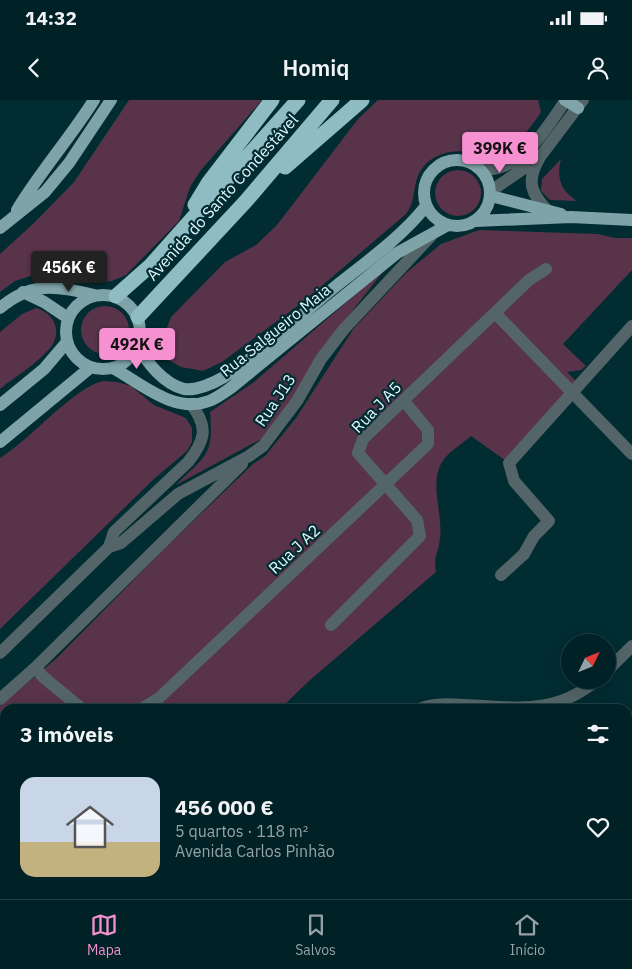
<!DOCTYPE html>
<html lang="pt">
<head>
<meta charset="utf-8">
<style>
	:root { --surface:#002126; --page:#0a292e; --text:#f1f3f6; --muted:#95a3a7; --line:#223e43; --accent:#f690d0 }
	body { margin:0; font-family:"IBM Plex Sans",sans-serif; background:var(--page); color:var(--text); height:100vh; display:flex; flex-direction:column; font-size:19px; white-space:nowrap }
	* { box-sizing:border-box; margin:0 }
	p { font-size:16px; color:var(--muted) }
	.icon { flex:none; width:28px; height:28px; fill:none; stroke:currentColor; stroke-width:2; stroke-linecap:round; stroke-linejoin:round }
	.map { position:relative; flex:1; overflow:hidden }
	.panel { position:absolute; left:0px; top:604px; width:632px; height:196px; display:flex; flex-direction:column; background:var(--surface); border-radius:15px 15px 0 0; box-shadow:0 5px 20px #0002,0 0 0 1px var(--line) }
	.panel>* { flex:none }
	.needle { width:32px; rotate:47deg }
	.controls { position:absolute; left:561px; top:534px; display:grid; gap:10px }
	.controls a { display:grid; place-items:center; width:55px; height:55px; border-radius:50%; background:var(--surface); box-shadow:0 5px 20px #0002,0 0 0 1px var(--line); font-size:25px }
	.price { position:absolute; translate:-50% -42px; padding:0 11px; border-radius:5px; background:var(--accent); color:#111; font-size:16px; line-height:32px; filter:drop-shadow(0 1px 2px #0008) }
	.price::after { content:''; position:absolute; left:50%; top:30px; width:15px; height:11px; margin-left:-8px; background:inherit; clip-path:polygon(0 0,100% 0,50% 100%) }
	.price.active { background:#222; color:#fff }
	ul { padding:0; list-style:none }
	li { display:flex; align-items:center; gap:15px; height:125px; padding:0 20px }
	li span { display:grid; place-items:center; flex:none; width:140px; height:100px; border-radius:15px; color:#555 }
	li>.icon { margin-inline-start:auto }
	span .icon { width:60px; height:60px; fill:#fffc; stroke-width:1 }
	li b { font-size:21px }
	h2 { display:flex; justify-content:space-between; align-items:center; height:60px; padding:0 20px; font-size:21px }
	.status { display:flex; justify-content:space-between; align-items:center; height:35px; padding:0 25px; background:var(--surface); direction:ltr }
	.status svg { height:14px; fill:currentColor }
	header { display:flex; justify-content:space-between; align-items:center; height:65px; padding:0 20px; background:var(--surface); font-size:22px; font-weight:600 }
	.dock { display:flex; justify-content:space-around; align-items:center; height:70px; border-top:1px solid var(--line); background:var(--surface); font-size:14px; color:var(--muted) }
	.dock a { display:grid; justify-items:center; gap:2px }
	.dock .active { color:var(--accent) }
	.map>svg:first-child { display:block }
	.built { fill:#0b383e }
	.grass { fill:#58334a }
	.garden { fill:url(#garden-furrows) }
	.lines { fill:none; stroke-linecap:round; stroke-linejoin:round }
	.minor { stroke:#536568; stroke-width:12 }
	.major { stroke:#7ea3a9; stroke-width:12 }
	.highway { stroke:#8fbcc3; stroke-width:15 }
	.labels { text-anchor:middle; stroke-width:4.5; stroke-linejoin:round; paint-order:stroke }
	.street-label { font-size:16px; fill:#e1f7fb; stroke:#002c32 }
</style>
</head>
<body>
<div class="status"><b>14:32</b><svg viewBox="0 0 49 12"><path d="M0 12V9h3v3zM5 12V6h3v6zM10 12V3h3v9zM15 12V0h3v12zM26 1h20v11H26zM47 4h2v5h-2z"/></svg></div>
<header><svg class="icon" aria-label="back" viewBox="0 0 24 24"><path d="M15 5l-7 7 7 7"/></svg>Homiq<svg class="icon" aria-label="person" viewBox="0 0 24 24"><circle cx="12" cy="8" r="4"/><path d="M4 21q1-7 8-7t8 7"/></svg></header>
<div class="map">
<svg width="632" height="799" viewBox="0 0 632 799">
	<defs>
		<pattern id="garden-furrows" width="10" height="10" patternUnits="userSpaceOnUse" patternTransform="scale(1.25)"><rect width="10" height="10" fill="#58334a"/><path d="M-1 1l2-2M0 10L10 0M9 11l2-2" fill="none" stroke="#705165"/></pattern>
	</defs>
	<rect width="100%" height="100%" fill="#002c32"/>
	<path class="built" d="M628,725H632V799H517V795H628Z"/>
	<path class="grass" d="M129,0H262L201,70L190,87L179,121L126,175L112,181L98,182L37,174L15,181L0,192V154L34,123L74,82Z
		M378,0H538L541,12C532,27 506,59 486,58C481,58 476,55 472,53C457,49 440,52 428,62C409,79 419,98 406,114L304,201L222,262L203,271L181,267L164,258L162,240L171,217L225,162L256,145L277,125L358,19Z
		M561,59C556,78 561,91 577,101L550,100L541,91L542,79Z
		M435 93a23 23 0 1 1 46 0a23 23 0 1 1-46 0Z
		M479,130L598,134L615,138H632V170L563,244L586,266L581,270L567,272L579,284L509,363L471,336C463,343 448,352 442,362C429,385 443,412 440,438C439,452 433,456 436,472L309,581L280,609H5V690H3L0,745V606L57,558L161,452L253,364L265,356L296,318L354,228L406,173L441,144Z
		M386,168L316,257L295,295L265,337L176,385C205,355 214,357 210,312L254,282Z
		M81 230a24 24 0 1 1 48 0a24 24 0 1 1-48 0Z
		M36,208C55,213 62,232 51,247C38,263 16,276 0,289V232L22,214Z
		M103,281L117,282L131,286L154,305L186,318L192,328V342L187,351L155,378L0,529V358C31,339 73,288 103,281Z"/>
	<path class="garden" d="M252,795H360L359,799H255Z"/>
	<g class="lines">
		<path class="minor" d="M539,59C526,81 531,94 548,111
			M482,70C524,70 544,31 566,0
			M491,91L540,57L583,0
			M495,213L632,354
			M109,447L114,432L188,362C205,341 209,327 191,304
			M501,475L524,454L534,436L549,421L514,381L509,363L632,226
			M331,525L420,436L417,420L358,353L363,339L529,180L546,169
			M0,553L109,447L121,443L178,394L249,356L263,346L297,301L321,259L344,229L431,136
			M36,567L42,576L82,609
			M608,570L632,546
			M0,599L36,567L242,364
			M141,609L159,598L428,344V330L404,301
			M419,609C434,603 449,604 465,605C516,607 554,616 597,580
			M0,769H5
			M239,795L241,799
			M404,795L408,799
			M378,799L382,795
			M503,799L506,795"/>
		<path class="major" d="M565,0L578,8
			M424 93a33 33 0 1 1 66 0a33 33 0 1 1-66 0Z
			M491,96L561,114
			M17,110C40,72 70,38 94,0
			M475,121L571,117L632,120
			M0,128L45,92L69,63L111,0
			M23,192L44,202L68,218
			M66 232a37 37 0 1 1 74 0a37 37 0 1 1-74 0Z
			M0,208C32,181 56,186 94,195
			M138,246C147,263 164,284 184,289C196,291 214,283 224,277C262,253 295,220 330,191C363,164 400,139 426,106
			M113,268C142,284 174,314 209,301C217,298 225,292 232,287L397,153L448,125
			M0,305L44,269L67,242
			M0,342L91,267"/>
		<path class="highway" d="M285,67L362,0
			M195,105L209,82L272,0
			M116,196L151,165L298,0
			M138,217L246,101L332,0"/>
	</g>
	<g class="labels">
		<g class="street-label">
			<text transform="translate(222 97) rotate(-48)" y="6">Avenida do Santo Condestável</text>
			<text transform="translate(275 230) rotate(-39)" y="6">Rua Salgueiro Maia</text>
			<text transform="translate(275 300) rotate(-56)" y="6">Rua J13</text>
			<text transform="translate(376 307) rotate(-46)" y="6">Rua J A5</text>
			<text transform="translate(294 449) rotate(-43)" y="6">Rua J A2</text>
		</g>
	</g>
</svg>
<div class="controls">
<a><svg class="needle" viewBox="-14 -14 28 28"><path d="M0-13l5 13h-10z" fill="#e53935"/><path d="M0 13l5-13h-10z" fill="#95a3a7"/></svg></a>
</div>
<b class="price" style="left:500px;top:74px">399K €</b>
<b class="price active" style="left:69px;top:193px">456K €</b>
<b class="price" style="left:137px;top:270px">492K €</b>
<section class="panel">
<h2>3 imóveis<svg class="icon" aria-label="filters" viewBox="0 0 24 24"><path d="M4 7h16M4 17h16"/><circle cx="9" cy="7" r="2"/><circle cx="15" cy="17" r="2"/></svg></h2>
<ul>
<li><span style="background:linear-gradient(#c9d6e8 65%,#c2b280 0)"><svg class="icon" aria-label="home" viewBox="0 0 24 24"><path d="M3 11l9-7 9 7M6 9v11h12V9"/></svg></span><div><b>456 000 €</b><p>5 quartos · 118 m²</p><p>Avenida Carlos Pinhão</p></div><svg class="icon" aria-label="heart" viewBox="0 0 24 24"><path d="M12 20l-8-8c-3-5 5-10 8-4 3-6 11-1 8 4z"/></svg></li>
</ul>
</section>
</div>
<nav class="dock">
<a class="active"><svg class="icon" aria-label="map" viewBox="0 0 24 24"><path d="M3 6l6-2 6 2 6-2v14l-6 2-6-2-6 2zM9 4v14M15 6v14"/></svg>Mapa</a>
<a><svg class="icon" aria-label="saved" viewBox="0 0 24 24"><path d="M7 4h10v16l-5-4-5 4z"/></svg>Salvos</a>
<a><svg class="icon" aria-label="home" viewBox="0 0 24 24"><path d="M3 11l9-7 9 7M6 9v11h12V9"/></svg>Início</a>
</nav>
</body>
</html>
